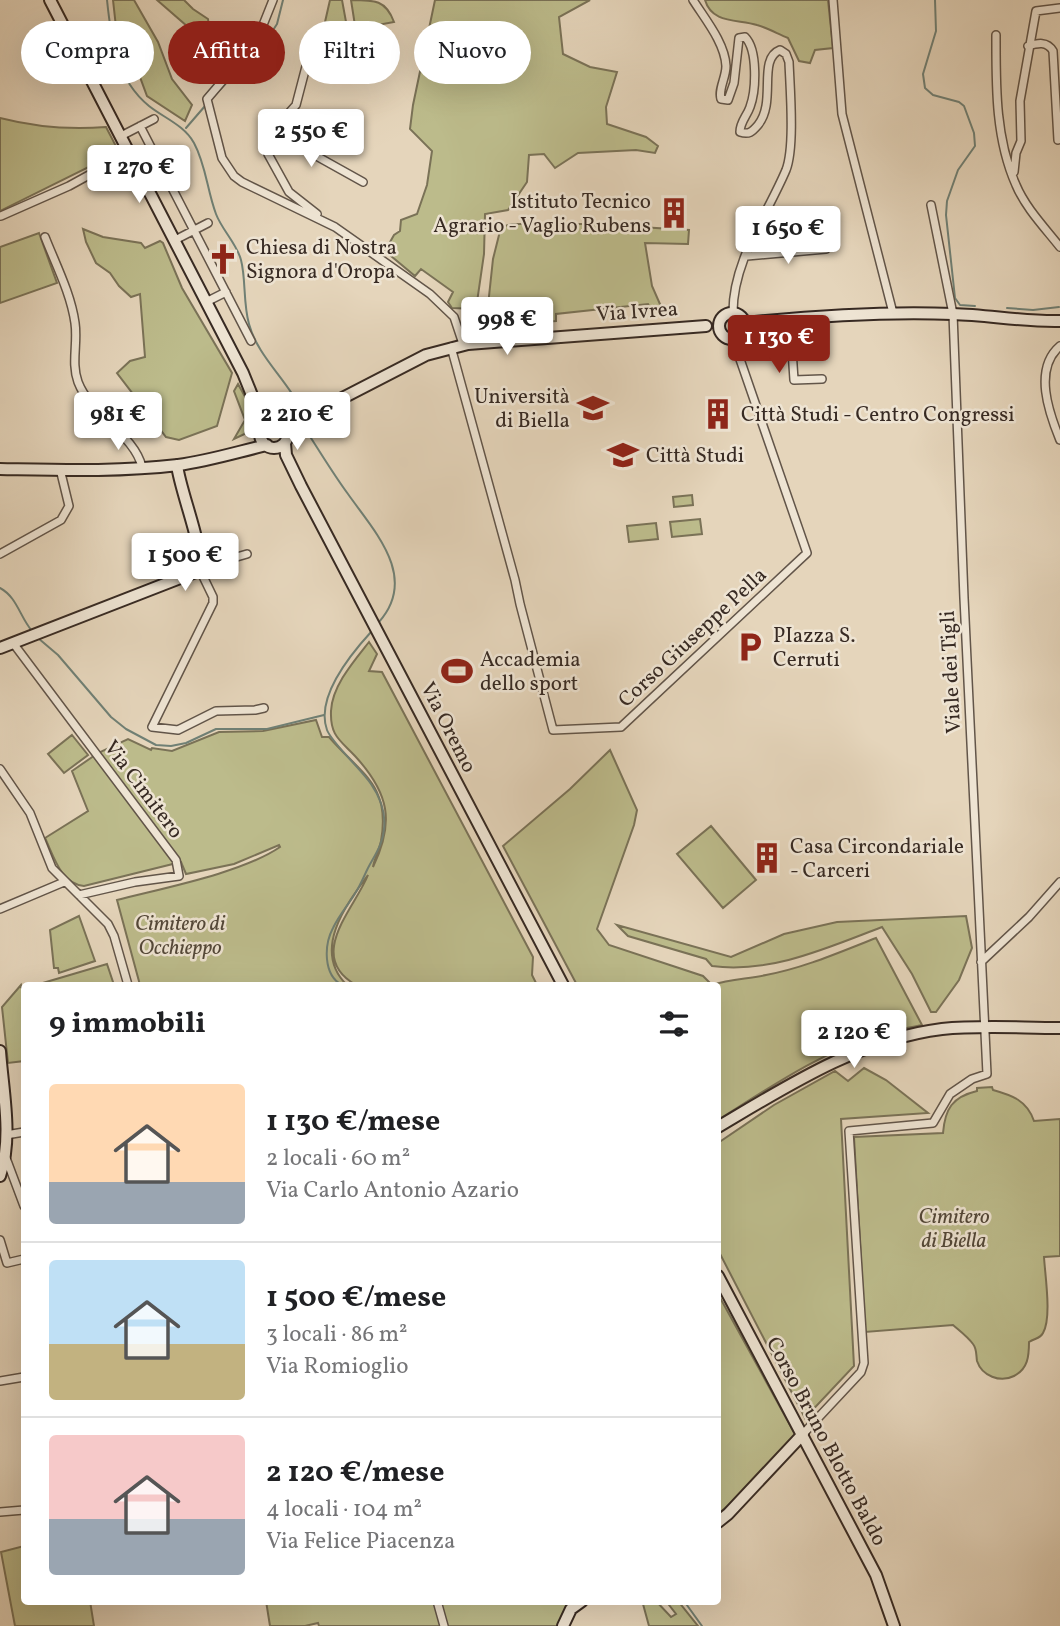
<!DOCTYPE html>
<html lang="it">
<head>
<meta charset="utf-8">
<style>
	:root { --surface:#fff; --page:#f6f6f6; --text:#202124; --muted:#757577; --line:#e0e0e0; --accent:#8f2418 }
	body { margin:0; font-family:Vollkorn,serif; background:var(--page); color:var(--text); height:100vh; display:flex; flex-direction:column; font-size:26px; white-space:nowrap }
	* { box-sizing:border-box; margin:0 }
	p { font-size:23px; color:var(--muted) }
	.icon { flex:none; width:38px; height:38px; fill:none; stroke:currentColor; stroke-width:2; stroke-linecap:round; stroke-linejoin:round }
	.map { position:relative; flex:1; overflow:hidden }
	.side { position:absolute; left:21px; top:982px; width:700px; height:623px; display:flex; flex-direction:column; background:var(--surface); border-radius:7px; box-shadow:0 7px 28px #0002 }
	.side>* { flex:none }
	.hud { position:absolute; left:21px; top:21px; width:700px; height:63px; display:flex; gap:14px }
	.price { position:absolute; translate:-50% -60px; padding:0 16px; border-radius:7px; background:#fff; color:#222; font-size:23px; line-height:46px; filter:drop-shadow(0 2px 4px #0008) }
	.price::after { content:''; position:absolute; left:50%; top:42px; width:21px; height:16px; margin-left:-10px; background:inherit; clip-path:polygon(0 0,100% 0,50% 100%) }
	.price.active { background:var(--accent); color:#fff }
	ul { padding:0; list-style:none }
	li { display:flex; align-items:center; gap:21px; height:175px; padding:0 28px }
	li+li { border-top:2px solid var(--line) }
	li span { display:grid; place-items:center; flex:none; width:196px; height:140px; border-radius:7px; color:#555 }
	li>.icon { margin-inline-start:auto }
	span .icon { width:84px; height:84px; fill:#fffc; stroke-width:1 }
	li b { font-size:30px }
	h2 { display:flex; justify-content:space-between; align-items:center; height:84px; padding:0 28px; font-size:30px }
	.tag { padding:0 24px; border-radius:32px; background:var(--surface); box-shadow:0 7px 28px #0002; font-size:24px; line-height:63px }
	.tag.active { background:var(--accent); color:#fff }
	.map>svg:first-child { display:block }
	.green { fill:#bcbb8b; stroke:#7a7257; stroke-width:2 }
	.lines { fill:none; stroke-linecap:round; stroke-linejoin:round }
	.stream { stroke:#708075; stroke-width:2 }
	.street-casing { stroke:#625549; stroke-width:10 }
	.secondary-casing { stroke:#372a23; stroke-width:14 }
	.street { stroke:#eee4d3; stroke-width:7 }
	.secondary { stroke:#eee4d3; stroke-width:10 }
	.labels { text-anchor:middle; stroke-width:5; stroke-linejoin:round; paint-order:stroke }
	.poi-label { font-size:21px; fill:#372a23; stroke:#eee4d3; text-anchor:start }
	.street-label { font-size:21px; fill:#372a23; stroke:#eee4d3 }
	.park-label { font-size:21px; font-style:italic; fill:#524738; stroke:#eee4d3 }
</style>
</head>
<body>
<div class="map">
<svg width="1060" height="1626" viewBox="0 0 1060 1626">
	<rect width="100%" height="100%" fill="#e5d5bb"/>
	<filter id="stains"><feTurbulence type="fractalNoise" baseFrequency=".00286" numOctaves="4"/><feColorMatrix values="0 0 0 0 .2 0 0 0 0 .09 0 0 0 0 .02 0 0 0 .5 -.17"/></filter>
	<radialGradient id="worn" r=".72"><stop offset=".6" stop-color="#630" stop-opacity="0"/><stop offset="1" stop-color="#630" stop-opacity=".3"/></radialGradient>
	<path class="green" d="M113,0H134L158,42L172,79L192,105L185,121L147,96L130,50L116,27Z
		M157,0H184L193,9L208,19L212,52L218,66L212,77L200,44L188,27Z
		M330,0H342L349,38L340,37L325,22Z
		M351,0C375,0 386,0 394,22L361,28L364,49L359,51Z
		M435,0H590L559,17L563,54L590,67L617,72L606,107L607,124L646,137L658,146L655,153L636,150L578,153L555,168L544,154L529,155L527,182L508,210L485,214L484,254L476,309L452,308L448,302L453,292L421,269L415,276L385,251L394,235L400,231L401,220L417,214L427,185L432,151L410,129L413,105Z
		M705,0H828L833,48L815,50L810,63L799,61L788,38C778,34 768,28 757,25C738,19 712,24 705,0Z
		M0,118C35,127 70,130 106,127L119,152L0,211Z
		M512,224H589L689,230L688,244L645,243L652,286L663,311L652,312L648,304L556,314V321L496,325L490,322L487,315L493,259L501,227Z
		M83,229L103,237L141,243L145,248L160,241L163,243L182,288L232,373L217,426L179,440L166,437L117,373L130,361L145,357L140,294L131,297L119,286L110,273L96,263L86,242Z
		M39,233L57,283L0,303V247Z
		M238,384C246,399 256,412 253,430L234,439L245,420L234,391Z
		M692,495L693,505L674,507L673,497Z
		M700,519L702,534L672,537L670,522Z
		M656,523L658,539L629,542L627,526Z
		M369,642L377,654L369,671L382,672L533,957L532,975L537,985H356C305,956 355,908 368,875C345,906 312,951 347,985H140L117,900C163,888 242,873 280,847L279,845L234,864L186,874L181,862L84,886C61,884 54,857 45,838L88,811L72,771L98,753L128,739L151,750L152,748L172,751L219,732L263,731L316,720L322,737H329C361,774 391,785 381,841C379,850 374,860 373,867C395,822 389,793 355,756C340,740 330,736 331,711C332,686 354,661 369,642Z
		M72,735L88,755L64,773L48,754Z
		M610,750L637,810L634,825L597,929L609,945L703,976L712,985H577L503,846L570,789Z
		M711,826L756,880L723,908L677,854Z
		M79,916L95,961L59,973L58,968H54L50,930Z
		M966,916L972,948L959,980L936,1012H931L912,974L882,927C829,947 771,974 712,966L706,959L628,936L617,925L731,957L784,934L837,922Z
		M876,938L922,1025C908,1028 894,1030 880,1034C821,1052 769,1088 718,1120V985H712C730,979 747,979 766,975C804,968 840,952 876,938Z
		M107,964L114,985H36Z
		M21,985L24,998V1061L8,1063L2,1007Z
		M864,1068L886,1080L928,1113L841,1119L854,1366L805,1418L718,1250V1143L774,1105L835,1071L848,1081Z
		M992,1087L993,1090C1011,1095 1027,1100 1034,1121L1060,1119V1256L1044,1257C1045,1275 1052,1318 1043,1333C1040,1339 1035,1338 1029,1342C1029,1356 1028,1369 1014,1376C1000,1383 982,1376 977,1361C976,1355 977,1349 973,1344C968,1337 960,1331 953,1325L865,1332L854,1137L943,1133C945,1109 952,1097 977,1091V1088Z
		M718,1294L796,1436L736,1499L718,1514Z
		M24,1546V1601H90L94,1626H15L1,1552Z
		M266,1601H435L441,1626H319L318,1623L305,1626H270Z
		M436,1601H577L559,1626H442Z
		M649,1601H656L671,1617L676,1614L666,1601H678L698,1626H649L643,1604Z"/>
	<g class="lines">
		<path class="stream" d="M107,0C111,39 116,79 149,106C164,118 184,125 194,143C206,165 207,190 216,214C222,230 237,244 241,260C246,279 243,303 249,324C259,360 290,381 303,415
			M935,0L936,31L923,74L925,88L933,95L959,102L964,106L974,133L975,146L958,170L947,201L946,215L955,298L960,305L975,306
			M211,99L266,41L277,24L283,0
			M186,128L205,106
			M1007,308L1033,310L1059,307
			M306,423L309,435C322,455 334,475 348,494C374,531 419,577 379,622
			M0,588C17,597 20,617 32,631
			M38,638L58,655L111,717L126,729L156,745L171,746L186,743L216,729H267L324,715
			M342,985C323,975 324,945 333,928C339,915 349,904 356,892C361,884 364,876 368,868C375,855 383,844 384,829C386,813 380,797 371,784C361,769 332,743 327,730C315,697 350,655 371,632
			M684,1601L702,1626"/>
		<defs>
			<path id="street" d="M273,0L259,35L226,71L225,78L207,99L222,158L234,176L242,182L335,227L430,294L454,317L463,344
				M693,0C705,19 725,43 726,66C726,78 718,89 721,99L728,100L734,83L739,38L745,37C758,50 756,91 750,107C747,116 740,122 740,132C749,135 752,132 758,125C777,102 757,59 780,50L786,54L789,62C790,88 795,147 786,170C767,215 733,261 733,312
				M833,0L842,114L893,313
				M315,32L296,105L271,133L267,141L268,154L289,192L317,214
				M996,35C996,84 995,138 1016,185C1025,207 1045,228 1060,247
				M1028,46C1038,43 1047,41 1053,51L1058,140
				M140,126L251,341
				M277,128L302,148L363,182
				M121,136L154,119
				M1014,172L1016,153L1021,141L1020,101L1036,11L1060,8
				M144,181L164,171
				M1,216L69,186L129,153
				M45,237C56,265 71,294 75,323C78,343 71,363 78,382C91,416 134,434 142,467
				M175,240L208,223
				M747,256L826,249
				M206,302L226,292
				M790,319L794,380L822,379
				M1060,346C1033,369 1049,413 1060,440
				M451,347L515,580L520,604L553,730L621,727L807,553L733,339
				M0,554L61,520L69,506L60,469
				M247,554L199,568L213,597V603L152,727L178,730L216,711L255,710L264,708
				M13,643L176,860L179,876L135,882L79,895
				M0,769L30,813L52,868L108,924L114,936L128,985
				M0,909L64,882
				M981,962L1029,917L1060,882
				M6,1135L24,1132
				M6,1158L24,1206
				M0,1240L7,1263L24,1259
				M0,1381L24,1377
				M803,1434L861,1372L864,1363L849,1131L933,1123L950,1094L972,1079L987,1074L964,598L953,314L931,205
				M0,1512L24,1510
				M437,1601L444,1626"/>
			<path id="secondary" d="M50,0L243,373L264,425
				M719 326a13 13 0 1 1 26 0a13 13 0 1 1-26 0Z
				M745,323C814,316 884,311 953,314C989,315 1024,322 1060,321
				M260 434a14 14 0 1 1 28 0a14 14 0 1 1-28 0Z
				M283,423L296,422L426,355L468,344L706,326
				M285,443L286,455L301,486L563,985
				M0,469C59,470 120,472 178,465C208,461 237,452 267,445
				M0,648L193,573L199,568C204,548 180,491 177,465
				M0,1051C3,1092 13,1137 0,1176
				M718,1127C787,1086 860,1039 942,1029C981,1025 1021,1028 1060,1028
				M718,1276L876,1575L894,1626
				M718,1522L728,1514L803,1434
				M563,1626L571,1609L582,1601"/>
		</defs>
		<use href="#street" class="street-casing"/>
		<use href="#secondary" class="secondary-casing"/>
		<use href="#street" class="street"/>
		<use href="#secondary" class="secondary"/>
	</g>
	<defs>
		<symbol id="building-bare" viewBox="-9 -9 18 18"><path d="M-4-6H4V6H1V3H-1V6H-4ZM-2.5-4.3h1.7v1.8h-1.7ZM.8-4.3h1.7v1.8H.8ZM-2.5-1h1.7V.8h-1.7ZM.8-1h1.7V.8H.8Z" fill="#8f2418" stroke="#eee4d3" stroke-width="2.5" paint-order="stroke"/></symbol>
		<symbol id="church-bare" viewBox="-9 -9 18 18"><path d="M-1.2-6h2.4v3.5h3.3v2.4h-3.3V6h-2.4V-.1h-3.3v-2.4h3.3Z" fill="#8f2418" stroke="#eee4d3" stroke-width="2.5" paint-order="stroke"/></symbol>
		<symbol id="university-bare" viewBox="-9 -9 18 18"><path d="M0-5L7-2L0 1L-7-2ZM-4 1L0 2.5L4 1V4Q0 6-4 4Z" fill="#8f2418" stroke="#eee4d3" stroke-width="2.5" paint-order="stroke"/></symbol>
		<symbol id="parking-bare" viewBox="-9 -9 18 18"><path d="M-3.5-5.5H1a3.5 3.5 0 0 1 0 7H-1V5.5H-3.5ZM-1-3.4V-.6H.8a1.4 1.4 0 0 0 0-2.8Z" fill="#8f2418" stroke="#eee4d3" stroke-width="2.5" paint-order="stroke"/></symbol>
		<symbol id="stadium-bare" viewBox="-9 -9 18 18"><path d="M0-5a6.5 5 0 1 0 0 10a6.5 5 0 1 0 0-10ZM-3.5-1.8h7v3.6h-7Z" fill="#8f2418" stroke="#eee4d3" stroke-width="2.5" paint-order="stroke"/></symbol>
	</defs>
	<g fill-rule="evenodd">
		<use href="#building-bare" x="652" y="191" width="44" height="44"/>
		<use href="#church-bare" x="201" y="237" width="44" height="44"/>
		<use href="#university-bare" x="571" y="386" width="44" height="44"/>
		<use href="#building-bare" x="696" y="392" width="44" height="44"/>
		<use href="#university-bare" x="601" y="433" width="44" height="44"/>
		<use href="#parking-bare" x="728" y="625" width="44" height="44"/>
		<use href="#stadium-bare" x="435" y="649" width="44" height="44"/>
		<use href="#building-bare" x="745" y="836" width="44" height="44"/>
	</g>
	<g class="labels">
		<g class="poi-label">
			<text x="651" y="208" text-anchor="end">Istituto Tecnico<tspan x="651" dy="24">Agrario - Vaglio Rubens</tspan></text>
			<text x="246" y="254">Chiesa di Nostra<tspan x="246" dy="24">Signora d'Oropa</tspan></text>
			<text x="570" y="403" text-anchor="end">Università<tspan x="570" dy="24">di Biella</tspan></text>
			<text x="741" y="421">Città Studi - Centro Congressi</text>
			<text x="646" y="462">Città Studi</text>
			<text x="773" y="642">PIazza S.<tspan x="773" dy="24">Cerruti</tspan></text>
			<text x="480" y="666">Accademia<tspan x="480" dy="24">dello sport</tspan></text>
			<text x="790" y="853">Casa Circondariale<tspan x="790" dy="24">- Carceri</tspan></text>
		</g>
		<g class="street-label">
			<text transform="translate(637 311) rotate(-4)" y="7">Via Ivrea</text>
			<text transform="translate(692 637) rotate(-43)" y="7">Corso Giuseppe Pella</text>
			<text transform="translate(950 672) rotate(-93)" y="7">Viale dei Tigli</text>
			<text transform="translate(449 727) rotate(63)" y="7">Via Oremo</text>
			<text transform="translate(144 789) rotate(53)" y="7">Via Cimitero</text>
			<text transform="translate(827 1441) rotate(62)" y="7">Corso Bruno Blotto Baldo</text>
		</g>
		<g class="park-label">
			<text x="180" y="930">Cimitero di<tspan x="180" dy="24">Occhieppo</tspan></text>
			<text x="954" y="1223">Cimitero<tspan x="954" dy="24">di Biella</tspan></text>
		</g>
	</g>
	<rect width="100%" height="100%" filter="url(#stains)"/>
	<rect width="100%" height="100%" fill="url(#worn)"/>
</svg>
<b class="price" style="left:311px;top:169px">2 550 €</b>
<b class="price" style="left:139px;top:205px">1 270 €</b>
<b class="price" style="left:788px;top:266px">1 650 €</b>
<b class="price" style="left:507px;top:357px">998 €</b>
<b class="price active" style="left:779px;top:375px">1 130 €</b>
<b class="price" style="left:118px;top:452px">981 €</b>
<b class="price" style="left:297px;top:452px">2 210 €</b>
<b class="price" style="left:185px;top:593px">1 500 €</b>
<b class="price" style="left:854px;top:1070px">2 120 €</b>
<div class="hud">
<a class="tag">Compra</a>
<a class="tag active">Affitta</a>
<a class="tag">Filtri</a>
<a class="tag">Nuovo</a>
</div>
<section class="side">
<h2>9 immobili<svg class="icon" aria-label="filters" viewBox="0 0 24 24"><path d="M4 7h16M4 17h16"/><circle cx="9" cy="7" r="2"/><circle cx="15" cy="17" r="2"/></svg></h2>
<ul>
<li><span style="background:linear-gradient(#ffd9b3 70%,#9aa5b1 0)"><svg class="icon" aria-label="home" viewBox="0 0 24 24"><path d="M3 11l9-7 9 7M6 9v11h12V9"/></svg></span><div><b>1 130 €/mese</b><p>2 locali · 60 m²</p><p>Via Carlo Antonio Azario</p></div></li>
<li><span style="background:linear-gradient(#bfe0f5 60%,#c2b280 0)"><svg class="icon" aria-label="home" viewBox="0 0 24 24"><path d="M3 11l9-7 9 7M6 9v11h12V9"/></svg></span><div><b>1 500 €/mese</b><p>3 locali · 86 m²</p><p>Via Romioglio</p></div></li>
<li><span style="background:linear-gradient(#f6c9c9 60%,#9aa5b1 0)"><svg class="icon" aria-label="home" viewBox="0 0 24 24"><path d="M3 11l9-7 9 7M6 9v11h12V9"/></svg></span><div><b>2 120 €/mese</b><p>4 locali · 104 m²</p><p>Via Felice Piacenza</p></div></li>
</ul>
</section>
</div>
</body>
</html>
